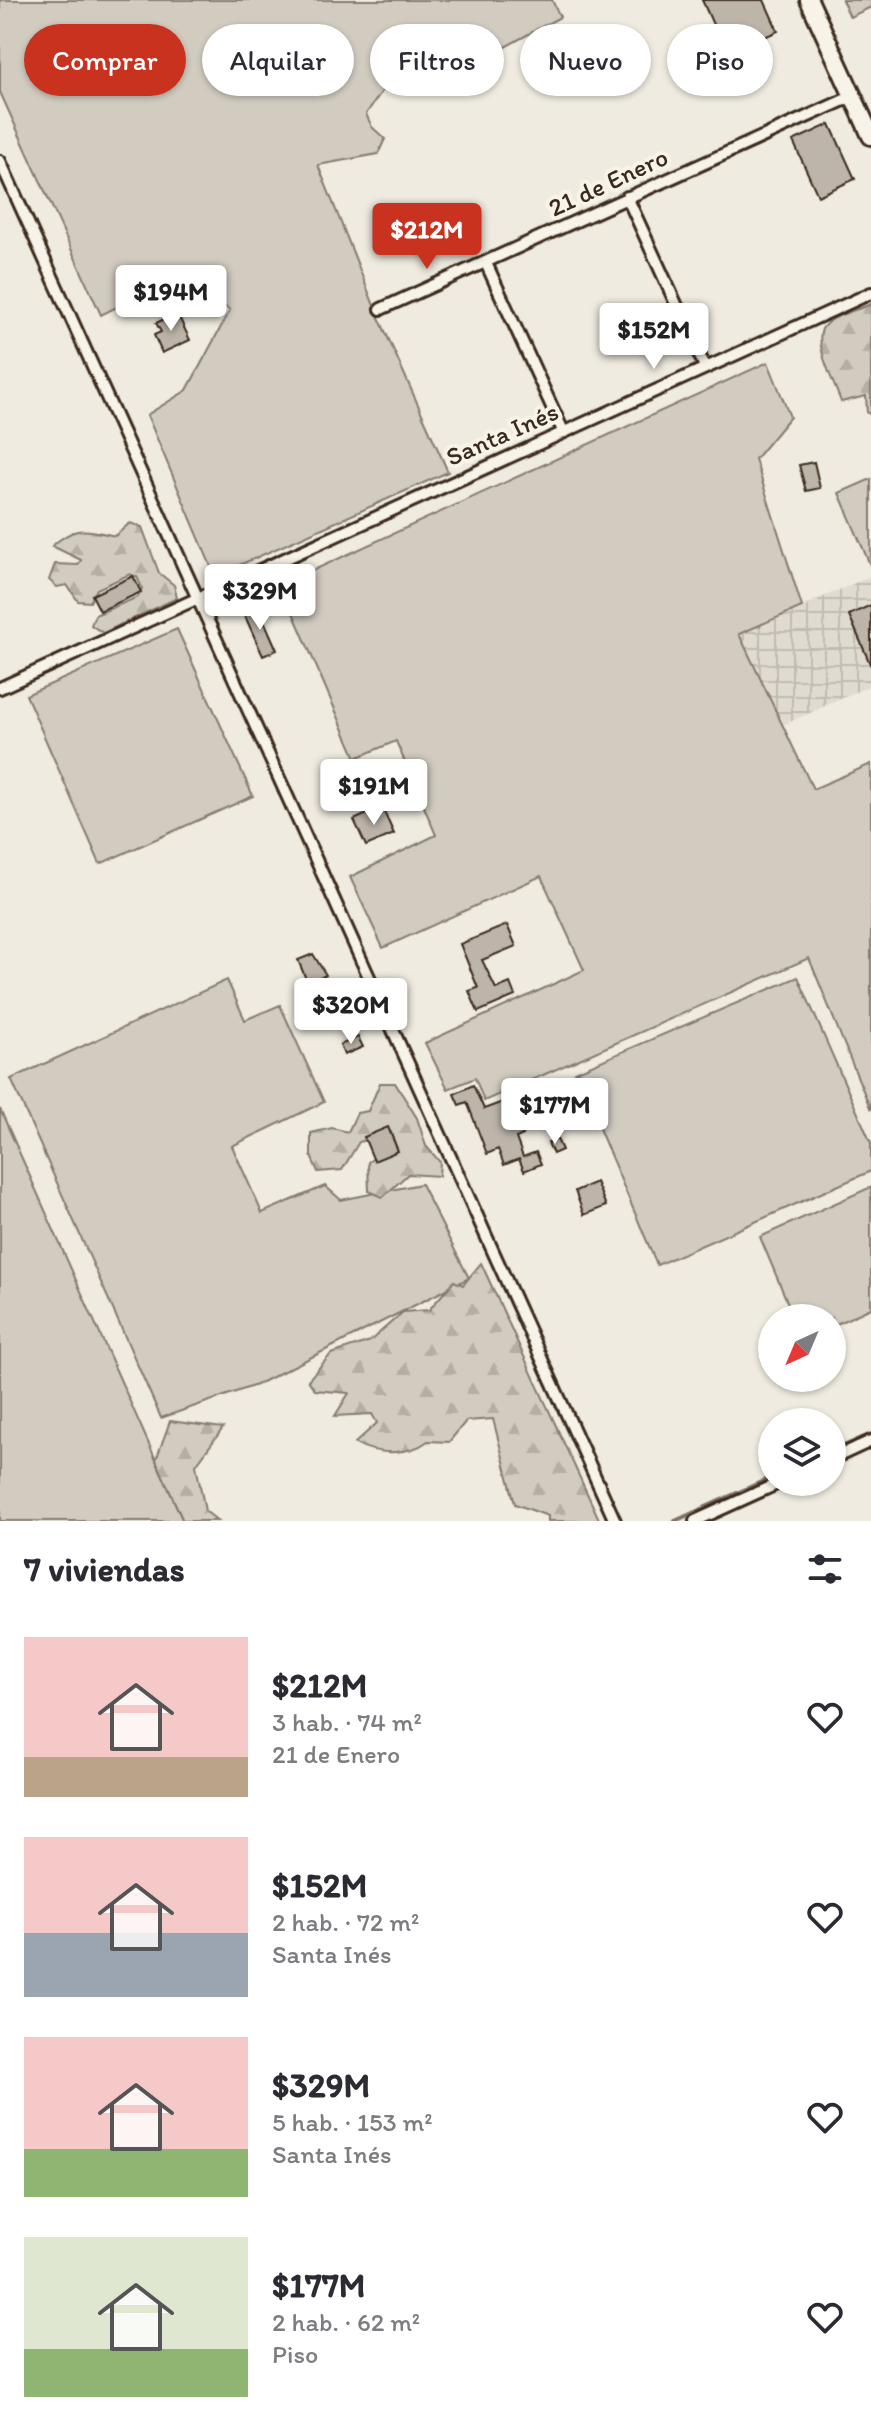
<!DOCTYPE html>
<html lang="es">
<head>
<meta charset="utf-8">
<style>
	:root { --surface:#fff; --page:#f7f7f7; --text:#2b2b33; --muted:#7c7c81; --accent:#c8321e }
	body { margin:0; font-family:Itim,sans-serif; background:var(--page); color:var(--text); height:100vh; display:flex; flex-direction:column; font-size:30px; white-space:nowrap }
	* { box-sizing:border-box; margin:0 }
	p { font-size:26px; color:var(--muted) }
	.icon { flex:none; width:44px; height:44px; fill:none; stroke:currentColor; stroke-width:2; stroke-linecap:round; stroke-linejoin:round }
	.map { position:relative; height:1521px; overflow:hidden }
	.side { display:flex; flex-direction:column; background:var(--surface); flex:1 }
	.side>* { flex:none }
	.banner { position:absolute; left:24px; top:24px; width:824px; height:72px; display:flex; gap:16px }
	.needle { width:52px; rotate:224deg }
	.tools { position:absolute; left:758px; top:1304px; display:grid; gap:16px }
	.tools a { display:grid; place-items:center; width:88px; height:88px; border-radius:50%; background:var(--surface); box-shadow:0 2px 6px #0004; font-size:40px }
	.price { position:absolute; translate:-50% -68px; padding:0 18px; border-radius:8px; background:#fff; color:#222; font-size:26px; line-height:52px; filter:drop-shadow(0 2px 4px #0008) }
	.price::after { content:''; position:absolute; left:50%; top:48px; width:24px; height:18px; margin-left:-12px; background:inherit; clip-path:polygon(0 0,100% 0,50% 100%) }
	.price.current { background:var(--accent); color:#fff }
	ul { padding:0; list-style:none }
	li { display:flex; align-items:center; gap:24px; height:200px; padding:0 24px }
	li span { display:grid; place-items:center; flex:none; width:224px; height:160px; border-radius:0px; color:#555 }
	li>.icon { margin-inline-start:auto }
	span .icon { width:96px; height:96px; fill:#fffc; stroke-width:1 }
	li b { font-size:34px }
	h2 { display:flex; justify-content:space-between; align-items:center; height:96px; padding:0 24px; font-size:34px }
	.chip { padding:0 28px; border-radius:36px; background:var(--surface); box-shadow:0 2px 6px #0004; font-size:28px; line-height:72px }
	.chip.current { background:var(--accent); color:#fff }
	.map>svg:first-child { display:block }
	.industrial { fill:url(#industrial-grid) }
	.grass { fill:#d1cbc0; stroke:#867a6f; stroke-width:2 }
	.forest { fill:url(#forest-firs); stroke:#867a6f; stroke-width:2 }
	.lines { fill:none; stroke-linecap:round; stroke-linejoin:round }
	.stream { stroke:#7e7266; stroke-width:4 }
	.building { fill:#bdb5aa; stroke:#3b2a1e; stroke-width:2 }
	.minor-casing { stroke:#3b2a1e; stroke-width:16 }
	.primary-casing { stroke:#3b2a1e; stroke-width:22 }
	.minor { stroke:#f7f3e8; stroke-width:10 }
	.primary { stroke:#f7f3e8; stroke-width:16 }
	.labels { text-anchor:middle; stroke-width:8; stroke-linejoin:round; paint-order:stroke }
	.street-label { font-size:26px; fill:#3b2a1e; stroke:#f7f3e8 }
</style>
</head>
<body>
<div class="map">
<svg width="871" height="1521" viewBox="0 0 871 1521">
	<defs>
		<pattern id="industrial-grid" width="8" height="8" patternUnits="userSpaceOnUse" patternTransform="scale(2)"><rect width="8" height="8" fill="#e0dbd0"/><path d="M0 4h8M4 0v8" fill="none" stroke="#c1bcb2"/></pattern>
		<pattern id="forest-firs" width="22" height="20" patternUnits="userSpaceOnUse" patternTransform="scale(2)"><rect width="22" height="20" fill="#d1cbc0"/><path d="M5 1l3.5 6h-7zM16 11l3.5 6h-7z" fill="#b4aea5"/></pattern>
	</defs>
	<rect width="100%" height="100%" fill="#efebe0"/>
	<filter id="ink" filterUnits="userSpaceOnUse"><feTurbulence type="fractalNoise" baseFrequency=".0125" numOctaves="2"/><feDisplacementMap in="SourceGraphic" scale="16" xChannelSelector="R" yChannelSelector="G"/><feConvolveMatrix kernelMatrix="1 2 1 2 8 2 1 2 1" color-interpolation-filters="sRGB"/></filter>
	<g filter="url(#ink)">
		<path class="industrial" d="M871,576V685L781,726L739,634Z"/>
		<path class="grass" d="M0,0H552L560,17L505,47L434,57L412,89L387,84L366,114L372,127L385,139L378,154L318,165L377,313L448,472L215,576L147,415L187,390L230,310L179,276L101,315L0,92Z
			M842,0H871V7L850,17Z
			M768,362L790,417L755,459L802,607L739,634L813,789L871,764V1110L809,958L484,1101L475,1078L448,1089L425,1043L584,970L541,876L383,948L350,877L436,835L396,741L356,758L281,585Z
			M871,479V567L839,493Z
			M177,629L253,796L100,864L26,695Z
			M798,977L871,1143V1171L657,1265L575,1072Z
			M227,980L245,1020L280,1005L324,1102L232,1146L262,1213L325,1186L341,1200L421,1184L469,1278L256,1385L161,1418L11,1079Z
			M0,1109L183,1521H0Z
			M871,1187V1308L832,1326V1318H794L760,1237Z"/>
		<path class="forest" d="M871,304V414L867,413L866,396L841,402C835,384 810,339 825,325C834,315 858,310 871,304Z
			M130,523L142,527L159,573L174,585L177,598L103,633L91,625L95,615L138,597L142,588L137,577L130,574L97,589L90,602L78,601L67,585L57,587L49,580L55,564L78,565L81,560L52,546C75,525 85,529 115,536Z
			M380,1083H395L417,1118L426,1146L440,1162L439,1176L408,1174L383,1197L369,1191L368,1162L395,1144L391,1132L359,1142L342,1170L318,1172L311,1156V1133L332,1128L348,1132L357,1113L368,1111Z
			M481,1263L598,1517L599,1521H548V1516L515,1504L493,1419L466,1421L449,1442L428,1441C408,1456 376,1455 355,1443L377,1423L372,1414L335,1416L349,1393L315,1390L308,1380L331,1354L370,1341L403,1312L429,1310L454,1281L463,1285Z
			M170,1421L223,1428L196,1465L205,1511L218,1521H183L156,1460Z"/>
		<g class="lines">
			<path class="stream" d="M832,1451L871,1434
				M675,1521L772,1477"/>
		</g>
		<path class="building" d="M702,0H764L778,31L726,54Z
			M830,124L855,179L818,196L793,141Z
			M177,313L190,340L162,353L154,335L161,332L156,323Z
			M814,462L820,488L806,491L799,465Z
			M133,576L141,592L100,611L92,595Z
			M871,605V666L849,615Z
			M258,607L277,650L263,656L244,614Z
			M382,807L394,834L366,846L354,820Z
			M507,925L516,946L482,960L496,989L510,983L515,996L478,1012L469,991L478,988L460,944Z
			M313,954L326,975L308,984L298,960Z
			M358,1037L363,1047L344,1055L340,1045Z
			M473,1085L484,1109L508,1100L523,1135L516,1138L523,1157L536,1152L541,1164L524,1171L519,1159L504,1165L498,1149L487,1154L467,1102L459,1105L454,1094Z
			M579,1104L583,1115L562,1124L558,1113Z
			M388,1127L398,1151L374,1161L364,1137Z
			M557,1139L562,1150L553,1154L548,1143Z
			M596,1182L606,1206L584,1215L575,1191Z"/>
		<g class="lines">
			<defs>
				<path id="minor" d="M0,161L615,1521
					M627,197L705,367
					M486,263L563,431
					M381,309L853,96
					M0,688L871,293
					M832,1459L871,1441
					M695,1521L781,1482"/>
				<path id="primary" d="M809,0L871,136"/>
			</defs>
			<use href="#minor" class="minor-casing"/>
			<use href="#primary" class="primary-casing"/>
			<use href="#minor" class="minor"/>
			<use href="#primary" class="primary"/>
		</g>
	</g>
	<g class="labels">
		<g class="street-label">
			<text transform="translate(608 182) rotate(-25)" y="9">21 de Enero</text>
			<text transform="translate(502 434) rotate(-24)" y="9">Santa Inés</text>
		</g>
	</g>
</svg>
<div class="tools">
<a><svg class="needle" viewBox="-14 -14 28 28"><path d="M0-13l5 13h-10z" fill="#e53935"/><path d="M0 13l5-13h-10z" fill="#7c7c81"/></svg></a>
<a><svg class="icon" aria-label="layers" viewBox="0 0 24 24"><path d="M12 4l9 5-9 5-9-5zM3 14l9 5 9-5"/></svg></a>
</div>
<b class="price current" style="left:427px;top:271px">$212M</b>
<b class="price" style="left:171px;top:333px">$194M</b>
<b class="price" style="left:654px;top:371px">$152M</b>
<b class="price" style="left:260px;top:632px">$329M</b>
<b class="price" style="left:374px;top:827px">$191M</b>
<b class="price" style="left:351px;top:1046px">$320M</b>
<b class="price" style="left:555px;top:1146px">$177M</b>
<div class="banner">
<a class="chip current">Comprar</a>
<a class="chip">Alquilar</a>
<a class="chip">Filtros</a>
<a class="chip">Nuevo</a>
<a class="chip">Piso</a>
</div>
</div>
<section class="side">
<h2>7 viviendas<svg class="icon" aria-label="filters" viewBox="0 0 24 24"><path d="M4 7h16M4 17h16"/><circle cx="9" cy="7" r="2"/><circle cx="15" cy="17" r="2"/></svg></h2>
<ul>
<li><span style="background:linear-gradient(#f6c9c9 75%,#b9a48a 0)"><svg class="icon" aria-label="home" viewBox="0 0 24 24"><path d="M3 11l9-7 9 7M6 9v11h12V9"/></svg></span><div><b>$212M</b><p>3 hab. · 74 m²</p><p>21 de Enero</p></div><svg class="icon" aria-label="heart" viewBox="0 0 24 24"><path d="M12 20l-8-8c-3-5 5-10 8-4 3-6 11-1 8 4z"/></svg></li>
<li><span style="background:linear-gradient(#f6c9c9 60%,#9aa5b1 0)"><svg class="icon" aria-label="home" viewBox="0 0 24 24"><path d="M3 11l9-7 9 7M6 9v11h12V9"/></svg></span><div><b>$152M</b><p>2 hab. · 72 m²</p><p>Santa Inés</p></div><svg class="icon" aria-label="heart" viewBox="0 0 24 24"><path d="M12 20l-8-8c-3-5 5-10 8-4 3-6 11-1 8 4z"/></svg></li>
<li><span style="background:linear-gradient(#f6c9c9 70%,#8fb573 0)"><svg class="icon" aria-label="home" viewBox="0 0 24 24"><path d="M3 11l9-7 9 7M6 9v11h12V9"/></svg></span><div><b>$329M</b><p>5 hab. · 153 m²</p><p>Santa Inés</p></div><svg class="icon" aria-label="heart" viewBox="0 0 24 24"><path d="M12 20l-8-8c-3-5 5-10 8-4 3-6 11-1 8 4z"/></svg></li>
<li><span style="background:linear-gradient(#dfe7d0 70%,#8fb573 0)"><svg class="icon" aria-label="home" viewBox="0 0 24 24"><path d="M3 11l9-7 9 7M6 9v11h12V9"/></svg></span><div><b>$177M</b><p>2 hab. · 62 m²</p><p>Piso</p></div><svg class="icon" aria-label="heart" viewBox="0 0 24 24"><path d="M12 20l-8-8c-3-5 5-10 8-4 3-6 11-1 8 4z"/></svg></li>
</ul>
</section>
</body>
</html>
